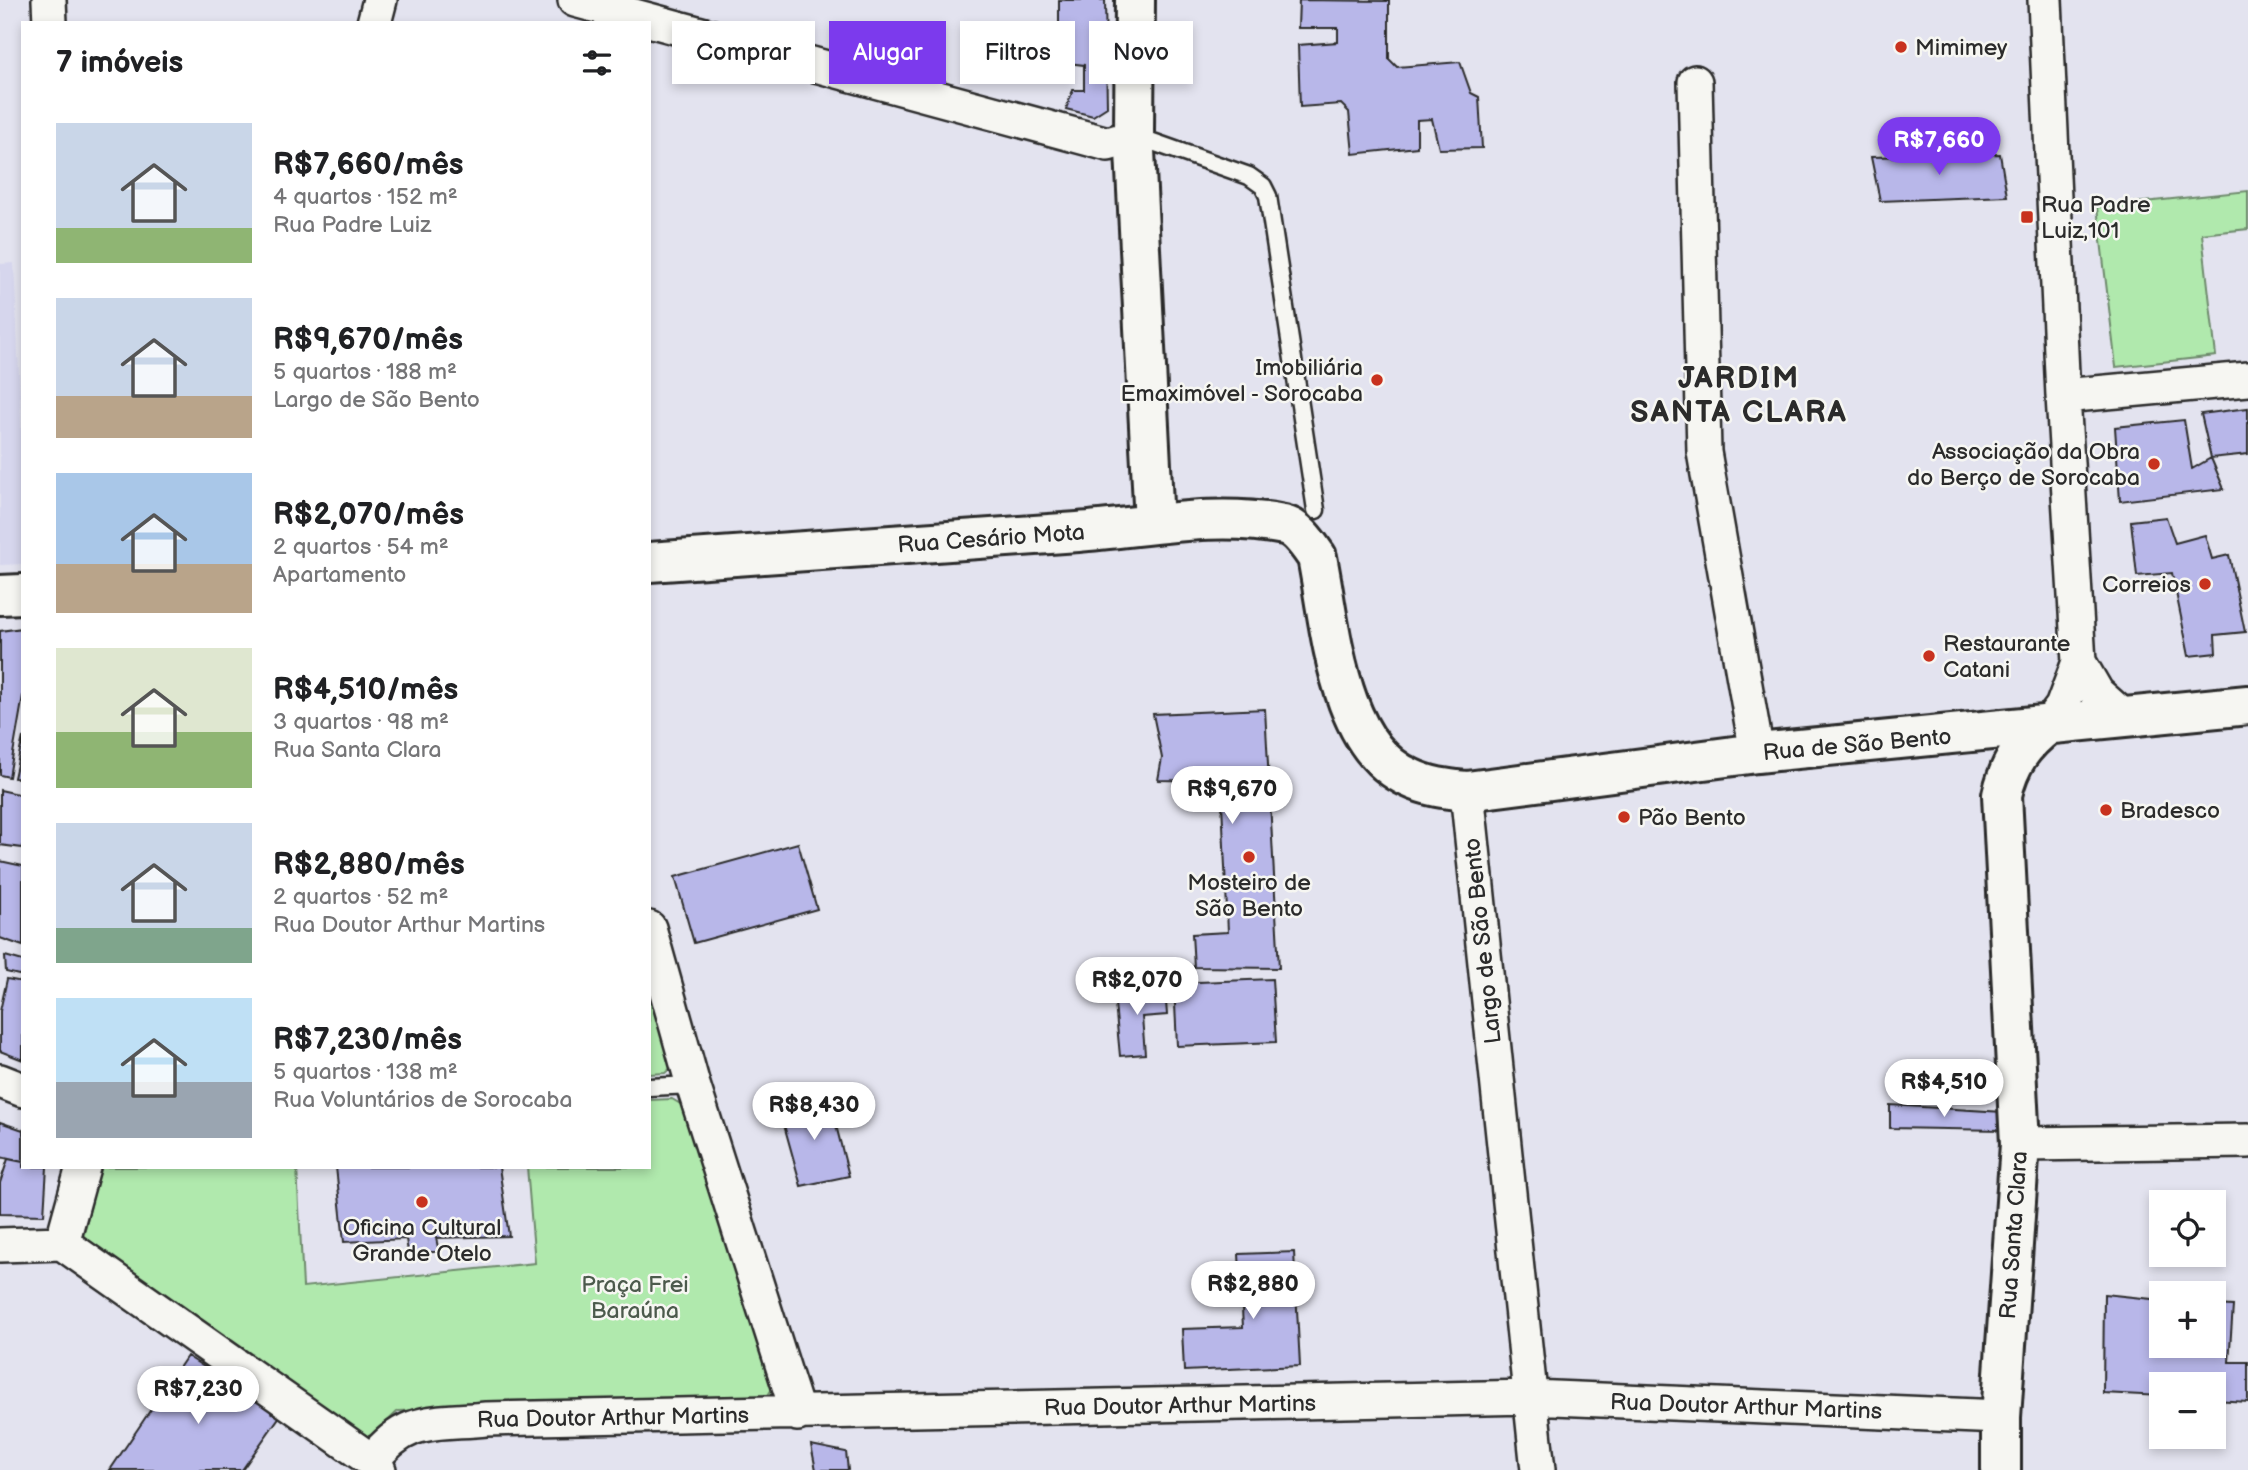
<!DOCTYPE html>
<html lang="pt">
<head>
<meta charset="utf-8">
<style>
	:root { --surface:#fff; --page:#f6f6f6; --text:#202124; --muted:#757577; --accent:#7c3aed }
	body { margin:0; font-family:"Balsamiq Sans",sans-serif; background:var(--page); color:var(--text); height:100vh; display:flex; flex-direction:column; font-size:26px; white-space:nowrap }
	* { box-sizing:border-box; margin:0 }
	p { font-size:23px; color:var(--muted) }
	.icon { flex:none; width:38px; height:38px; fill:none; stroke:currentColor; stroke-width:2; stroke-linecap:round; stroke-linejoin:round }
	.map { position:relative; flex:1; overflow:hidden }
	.drawer { position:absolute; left:21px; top:21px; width:630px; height:1148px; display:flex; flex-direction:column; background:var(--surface); border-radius:0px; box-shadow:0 4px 10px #0003 }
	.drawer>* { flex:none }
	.guide { position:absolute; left:672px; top:21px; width:665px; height:63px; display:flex; gap:14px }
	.tools { position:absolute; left:2149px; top:1190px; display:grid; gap:14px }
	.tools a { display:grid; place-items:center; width:77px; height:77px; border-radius:0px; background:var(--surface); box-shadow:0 4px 10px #0003; font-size:35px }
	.price { position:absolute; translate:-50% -60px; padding:0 16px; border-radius:24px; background:#fff; color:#222; font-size:23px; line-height:46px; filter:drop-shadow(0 2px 4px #0008) }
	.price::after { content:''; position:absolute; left:50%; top:42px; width:21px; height:16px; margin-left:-10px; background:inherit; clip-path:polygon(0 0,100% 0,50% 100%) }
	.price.selected { background:var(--accent); color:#fff }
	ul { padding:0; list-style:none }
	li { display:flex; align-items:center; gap:21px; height:175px; padding:0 35px }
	li span { display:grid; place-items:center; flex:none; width:196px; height:140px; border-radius:0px; color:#555 }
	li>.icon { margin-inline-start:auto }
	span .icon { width:84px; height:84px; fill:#fffc; stroke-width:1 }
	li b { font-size:30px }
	h2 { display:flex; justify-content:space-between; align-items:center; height:84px; padding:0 35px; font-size:30px }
	.pill { padding:0 24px; border-radius:0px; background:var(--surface); box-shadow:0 4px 10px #0003; font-size:24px; line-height:63px }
	.pill.selected { background:var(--accent); color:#fff }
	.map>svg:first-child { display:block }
	.built { fill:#d6d6ed }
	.green { fill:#b0e9ad; stroke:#6e8a6c; stroke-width:2 }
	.building { fill:#b8b7e9; stroke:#2b2b2b; stroke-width:2 }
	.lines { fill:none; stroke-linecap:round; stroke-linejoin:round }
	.lane-casing { stroke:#2b2b2b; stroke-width:21 }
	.street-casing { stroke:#2b2b2b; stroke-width:38 }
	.secondary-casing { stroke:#2b2b2b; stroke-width:44 }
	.lane { stroke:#f6f6f2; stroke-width:16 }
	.street { stroke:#f6f6f2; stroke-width:33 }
	.secondary { stroke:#f6f6f2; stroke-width:38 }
	.poi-dot { fill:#c8321e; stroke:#f6f6f2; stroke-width:2.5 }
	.labels { text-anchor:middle; stroke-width:5; stroke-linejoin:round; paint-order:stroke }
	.poi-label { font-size:23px; fill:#2b2b2b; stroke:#f6f6f2; text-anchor:start }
	.street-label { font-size:23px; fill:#2b2b2b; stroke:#f6f6f2 }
	.park-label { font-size:23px; fill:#4c5a4c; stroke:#f6f6f2 }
	.district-label { font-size:30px; font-weight:bold; letter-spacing:2px; fill:#2b2b2b; stroke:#f6f6f2 }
</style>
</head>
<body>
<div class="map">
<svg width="2248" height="1470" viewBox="0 0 2248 1470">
	<rect width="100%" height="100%" fill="#e3e3ef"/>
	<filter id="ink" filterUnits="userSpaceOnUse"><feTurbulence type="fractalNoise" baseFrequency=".0143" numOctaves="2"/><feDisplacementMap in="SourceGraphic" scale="14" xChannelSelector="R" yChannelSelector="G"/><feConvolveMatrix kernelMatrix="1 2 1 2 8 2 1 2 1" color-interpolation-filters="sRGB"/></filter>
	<g filter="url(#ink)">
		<path class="built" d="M14,263L23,464V564L0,565V264Z"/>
		<path class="green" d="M2248,191V229L2202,234L2216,356L2116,367L2097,207Z
			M649,976L672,1067L665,1073L649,1074Z
			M672,1099L687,1108L774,1386L766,1398L398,1411L374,1434L366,1437L83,1238L100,1167H297L303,1287L535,1263L527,1167H649V1100Z"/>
		<path class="building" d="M1059,0H1105L1107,107L1093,116L1066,109L1073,90H1084V65L1059,62Z
			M1299,0L1389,1V59L1397,67L1460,62L1471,93L1479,97L1482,148L1439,149L1432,119L1417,120V147L1353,154L1349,112L1341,104L1300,107L1298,45L1338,42V28H1298Z
			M2000,154L2007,196L1880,201L1871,157Z
			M2248,408V454L2211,458L2201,414Z
			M2184,420L2192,469L2211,458L2224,489L2120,501L2115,427Z
			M2166,517L2175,543L2205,535L2212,559L2229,555L2245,632L2215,635L2216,653L2189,656L2172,573L2137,576L2131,521Z
			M23,628V696L9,777L0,775V631Z
			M1265,709L1279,968L1194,967L1192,934L1228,932L1221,781L1158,780L1162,758L1153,714Z
			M23,737V779L14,778Z
			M0,790L23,795V848L0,845Z
			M798,843L817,909L694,943L675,877Z
			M0,861L23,866V946L0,938Z
			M5,956L23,961V976L6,972Z
			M7,979L23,982V1060L0,1051V1011Z
			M1272,979L1276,1042L1177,1046L1174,983Z
			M1165,988L1167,1015L1142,1017L1145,1054L1120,1056L1114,993Z
			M829,1098L849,1176L801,1186L779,1107Z
			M1890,1105L2003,1112V1130L1890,1128Z
			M0,1122L23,1130V1162L0,1157Z
			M8,1159L23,1162V1167H47L44,1215L0,1214V1183Z
			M336,1167H499L509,1236L436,1238L439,1252H408L406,1239L344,1242Z
			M1294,1252L1300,1366L1184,1371L1182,1329L1243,1327L1239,1254Z
			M2104,1294L2161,1300V1346H2214V1305L2233,1306L2229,1362H2248V1402L2214,1400V1384H2161V1396L2103,1393Z
			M187,1356L280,1416L242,1470H110Z
			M811,1445L846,1452L848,1470H816Z"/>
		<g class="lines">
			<defs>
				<path id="lane" d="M1137,134L1150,141L1249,176L1263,186L1268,196L1316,510
					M649,1087L693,1085"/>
				<path id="street" d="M49,0L50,23
					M575,0L1108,144L1125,139L1134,131
					M2045,0L2063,396L2079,662L2062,707L2049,724
					M374,23L380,0
					M1695,82L1704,452L1757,753
					M2063,396L2248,379
					M2079,662L2097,693L2124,717
					M1467,791L1538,1470
					M649,928L693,1085L798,1414
					M0,1081L23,1090
					M2020,1144L2248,1141
					M62,1243L372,1461L379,1470
					M62,1243L83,1167
					M0,1245L62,1243
					M372,1461C406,1416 434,1424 486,1419L1531,1397L2001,1417"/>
				<path id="secondary" d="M1135,0L1134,131L1154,524
					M649,562C792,552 935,542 1078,532C1146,527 1216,511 1284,525C1298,528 1309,546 1317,557C1331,626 1337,746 1410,778C1428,787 1448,789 1467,791L1757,753L2248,705
					M0,595L23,594
					M2001,1470V1417L2020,1144L2002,795C2009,763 2023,744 2049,724"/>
			</defs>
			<use href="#lane" class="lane-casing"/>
			<use href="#street" class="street-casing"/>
			<use href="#secondary" class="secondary-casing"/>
			<use href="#lane" class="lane"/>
			<use href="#street" class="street"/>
			<use href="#secondary" class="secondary"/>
		</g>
	</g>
	<g class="poi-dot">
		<circle cx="1901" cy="47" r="7"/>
		<rect x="2020" y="210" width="14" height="14" rx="3.5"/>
		<circle cx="1377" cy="380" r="7"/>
		<circle cx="2154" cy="464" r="7"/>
		<circle cx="2205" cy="584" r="7"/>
		<circle cx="1929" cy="656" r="7"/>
		<circle cx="2106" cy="810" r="7"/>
		<circle cx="1624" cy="817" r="7"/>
		<circle cx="1249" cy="857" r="7"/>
		<circle cx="422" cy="1202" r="7"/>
	</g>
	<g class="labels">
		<g class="poi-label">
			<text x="1915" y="55">Mimimey</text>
			<text x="2041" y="212">Rua Padre<tspan x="2041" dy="26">Luiz,101</tspan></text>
			<text x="1363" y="375" text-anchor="end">Imobiliária<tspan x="1363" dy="26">Emaximóvel - Sorocaba</tspan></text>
			<text x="2140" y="459" text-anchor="end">Associação da Obra<tspan x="2140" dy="26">do Berço de Sorocaba</tspan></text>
			<text x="2191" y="592" text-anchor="end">Correios</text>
			<text x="1943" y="651">Restaurante<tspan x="1943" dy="26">Catani</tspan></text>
			<text x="2120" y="818">Bradesco</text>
			<text x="1638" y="825">Pão Bento</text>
			<text x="1249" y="890" text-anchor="middle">Mosteiro de<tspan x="1249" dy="26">São Bento</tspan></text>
			<text x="422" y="1235" text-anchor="middle">Oficina Cultural<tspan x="422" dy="26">Grande Otelo</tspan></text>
		</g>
		<g class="street-label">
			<text transform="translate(991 538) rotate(-4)" y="8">Rua Cesário Mota</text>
			<text transform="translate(1857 744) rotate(-5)" y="8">Rua de São Bento</text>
			<text transform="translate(1482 941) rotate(-96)" y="8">Largo de São Bento</text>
			<text transform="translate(2013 1235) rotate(-86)" y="8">Rua Santa Clara</text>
			<text transform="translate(1180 1405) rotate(-1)" y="8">Rua Doutor Arthur Martins</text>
			<text transform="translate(1746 1406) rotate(2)" y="8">Rua Doutor Arthur Martins</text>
			<text transform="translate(613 1417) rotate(-1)" y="8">Rua Doutor Arthur Martins</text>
		</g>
		<g class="park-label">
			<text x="635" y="1292">Praça Frei<tspan x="635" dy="26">Baraúna</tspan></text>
		</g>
		<g class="district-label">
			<text x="1739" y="388">JARDIM<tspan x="1739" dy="34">SANTA CLARA</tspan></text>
		</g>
	</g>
</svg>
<div class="tools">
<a><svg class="icon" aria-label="locate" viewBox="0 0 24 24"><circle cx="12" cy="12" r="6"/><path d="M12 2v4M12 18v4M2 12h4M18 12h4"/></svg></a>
<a>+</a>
<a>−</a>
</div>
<b class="price selected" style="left:1939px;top:177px">R$7,660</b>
<b class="price" style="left:1232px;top:826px">R$9,670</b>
<b class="price" style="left:1137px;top:1017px">R$2,070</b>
<b class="price" style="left:1944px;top:1119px">R$4,510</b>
<b class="price" style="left:814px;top:1142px">R$8,430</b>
<b class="price" style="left:1253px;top:1321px">R$2,880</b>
<b class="price" style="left:198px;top:1426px">R$7,230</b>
<div class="guide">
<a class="pill">Comprar</a>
<a class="pill selected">Alugar</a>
<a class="pill">Filtros</a>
<a class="pill">Novo</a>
</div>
<section class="drawer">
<h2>7 imóveis<svg class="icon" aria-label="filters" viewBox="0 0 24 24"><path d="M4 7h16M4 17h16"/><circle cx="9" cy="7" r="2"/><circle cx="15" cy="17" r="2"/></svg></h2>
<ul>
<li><span style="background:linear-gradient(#c9d6e8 75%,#8fb573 0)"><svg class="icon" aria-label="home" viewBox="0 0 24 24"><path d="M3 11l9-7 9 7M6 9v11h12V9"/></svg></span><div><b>R$7,660/mês</b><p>4 quartos · 152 m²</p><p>Rua Padre Luiz</p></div></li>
<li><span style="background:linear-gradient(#c9d6e8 70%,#b9a48a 0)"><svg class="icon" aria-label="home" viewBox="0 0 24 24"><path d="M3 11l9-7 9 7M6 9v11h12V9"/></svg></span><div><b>R$9,670/mês</b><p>5 quartos · 188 m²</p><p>Largo de São Bento</p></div></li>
<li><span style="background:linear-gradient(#a9c7e8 65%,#b9a48a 0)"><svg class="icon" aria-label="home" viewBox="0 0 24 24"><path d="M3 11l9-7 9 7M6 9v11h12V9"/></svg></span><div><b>R$2,070/mês</b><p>2 quartos · 54 m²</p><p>Apartamento</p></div></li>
<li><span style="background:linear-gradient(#dfe7d0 60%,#8fb573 0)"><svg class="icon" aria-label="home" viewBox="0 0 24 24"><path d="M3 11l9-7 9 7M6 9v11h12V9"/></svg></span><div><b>R$4,510/mês</b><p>3 quartos · 98 m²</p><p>Rua Santa Clara</p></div></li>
<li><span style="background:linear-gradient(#c9d6e8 75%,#7fa58c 0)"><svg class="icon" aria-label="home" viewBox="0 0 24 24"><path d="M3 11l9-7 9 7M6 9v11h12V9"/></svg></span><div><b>R$2,880/mês</b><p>2 quartos · 52 m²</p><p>Rua Doutor Arthur Martins</p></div></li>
<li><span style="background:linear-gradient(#bfe0f5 60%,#9aa5b1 0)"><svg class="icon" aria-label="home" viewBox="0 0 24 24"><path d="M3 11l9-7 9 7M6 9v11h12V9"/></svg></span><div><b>R$7,230/mês</b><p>5 quartos · 138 m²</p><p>Rua Voluntários de Sorocaba</p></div></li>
</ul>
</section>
</div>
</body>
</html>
